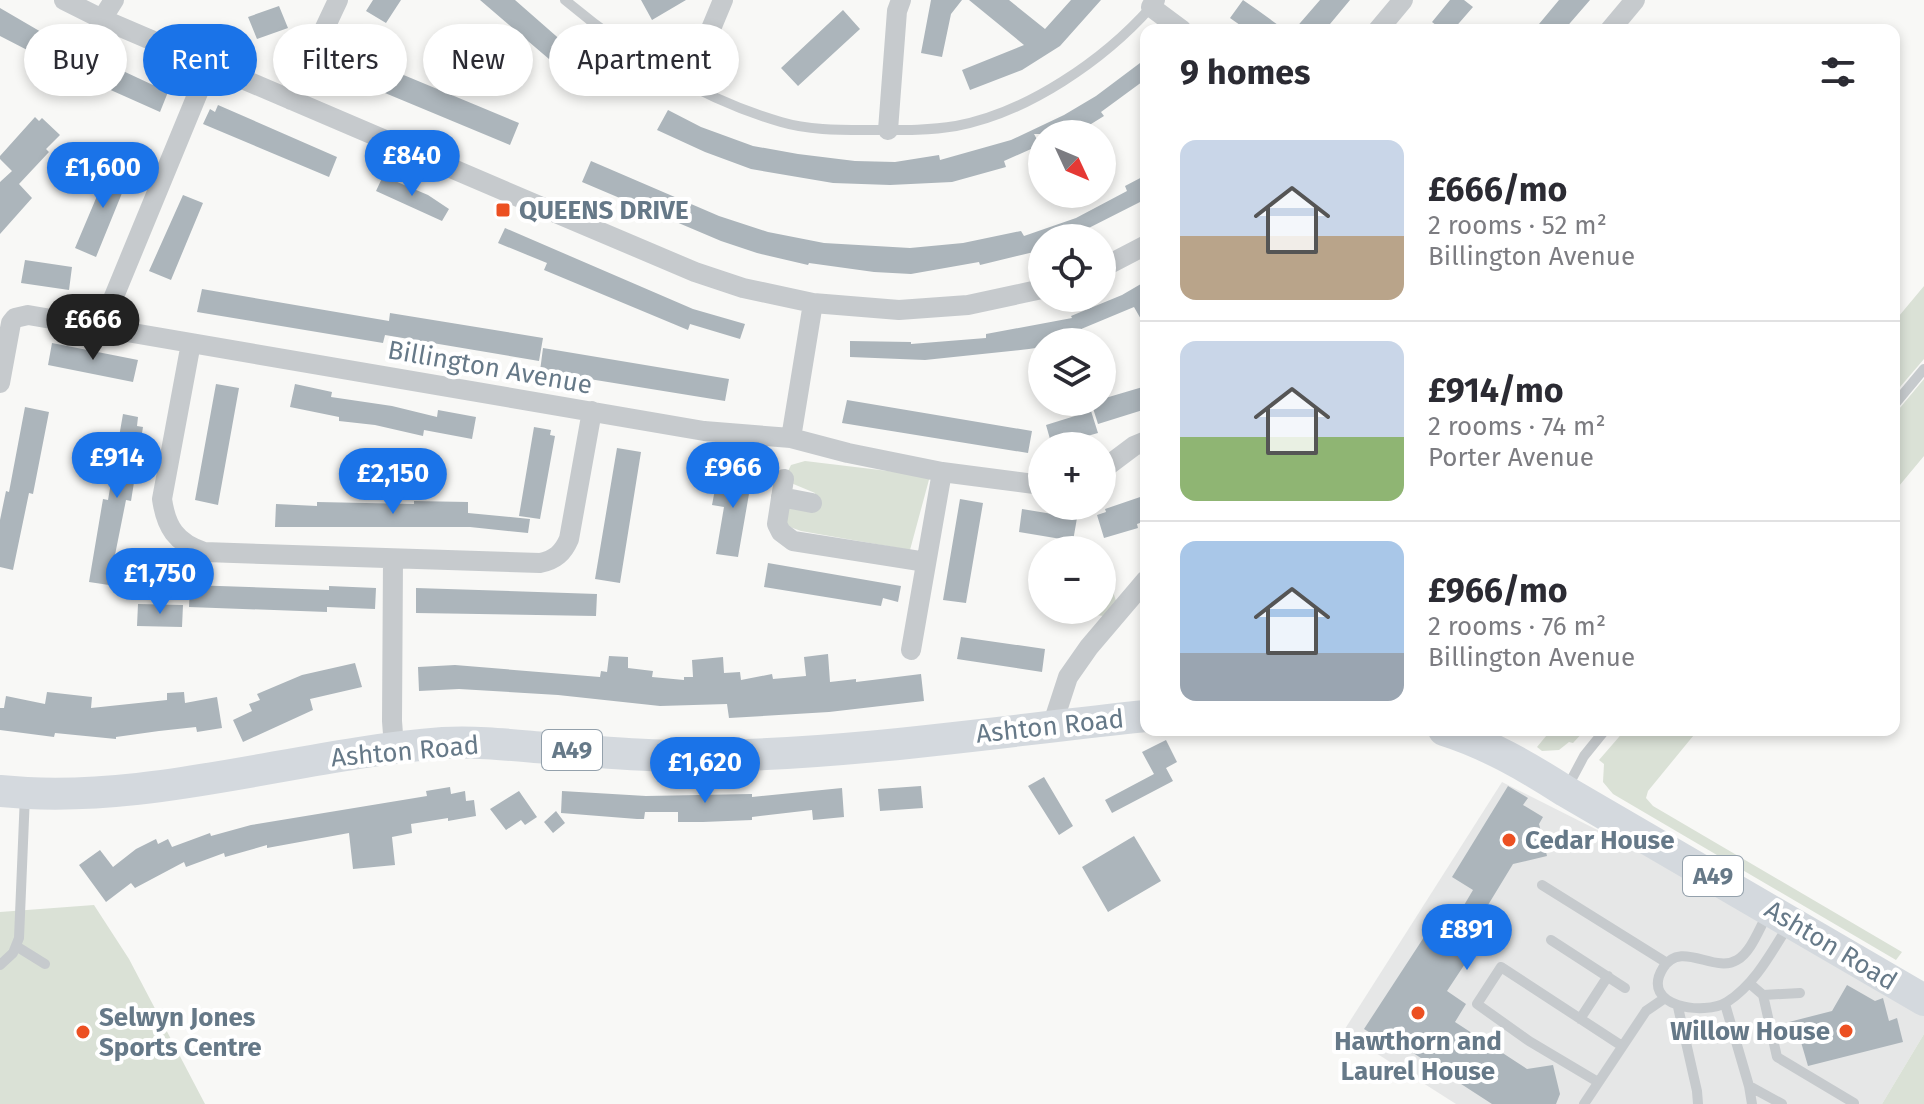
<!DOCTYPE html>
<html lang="en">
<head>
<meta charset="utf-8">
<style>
	:root { --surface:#fff; --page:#f2f2f3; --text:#2b2b33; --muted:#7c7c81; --line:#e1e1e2; --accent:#1a73e8 }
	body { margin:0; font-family:"Fira Sans",sans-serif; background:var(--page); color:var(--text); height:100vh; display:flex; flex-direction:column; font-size:30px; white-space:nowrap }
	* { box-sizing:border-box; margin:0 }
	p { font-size:26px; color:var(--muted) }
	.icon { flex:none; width:44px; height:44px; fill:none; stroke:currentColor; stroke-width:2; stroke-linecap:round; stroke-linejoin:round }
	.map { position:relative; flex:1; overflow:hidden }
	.side { position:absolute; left:1140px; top:24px; width:760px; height:712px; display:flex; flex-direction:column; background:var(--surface); border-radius:16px; box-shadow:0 4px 12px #0003 }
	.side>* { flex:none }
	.top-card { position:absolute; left:24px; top:24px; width:760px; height:72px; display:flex; gap:16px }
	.needle { width:52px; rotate:134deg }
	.fabs { position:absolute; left:1028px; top:120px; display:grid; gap:16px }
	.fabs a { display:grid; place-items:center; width:88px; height:88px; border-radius:50%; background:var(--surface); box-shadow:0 4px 12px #0003; font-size:40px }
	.price { position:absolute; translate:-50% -68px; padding:0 18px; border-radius:28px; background:var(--accent); color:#fff; font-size:26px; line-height:52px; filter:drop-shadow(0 2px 4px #0008) }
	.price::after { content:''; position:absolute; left:50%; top:48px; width:24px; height:18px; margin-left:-12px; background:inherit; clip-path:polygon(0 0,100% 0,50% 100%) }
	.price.on { background:#222; color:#fff }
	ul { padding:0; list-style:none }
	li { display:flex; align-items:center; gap:24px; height:200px; padding:0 40px }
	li+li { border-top:2px solid var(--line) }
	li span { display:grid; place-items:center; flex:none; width:224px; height:160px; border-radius:16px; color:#555 }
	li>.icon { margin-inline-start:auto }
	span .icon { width:96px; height:96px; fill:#fffc; stroke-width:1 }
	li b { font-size:34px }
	h2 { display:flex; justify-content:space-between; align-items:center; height:96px; padding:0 40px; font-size:34px }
	.pill { padding:0 28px; border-radius:36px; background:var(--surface); box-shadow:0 4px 12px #0003; font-size:28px; line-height:72px }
	.pill.on { background:var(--accent); color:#fff }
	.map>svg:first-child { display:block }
	.built { fill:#e6e7e7 }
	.green { fill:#dae1d6 }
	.building { fill:#acb5bb }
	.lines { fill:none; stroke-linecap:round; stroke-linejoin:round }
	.service { stroke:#c6cacd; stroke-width:10 }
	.minor { stroke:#c6cacd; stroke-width:20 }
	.primary { stroke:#d4d9de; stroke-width:32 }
	.poi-dot { fill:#ec5022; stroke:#fff; stroke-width:3 }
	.labels { text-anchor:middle; stroke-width:8; stroke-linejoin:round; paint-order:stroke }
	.shield { fill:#fff; stroke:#94a1ac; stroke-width:2 }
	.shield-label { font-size:24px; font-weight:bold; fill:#667988 }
	.poi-label { font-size:26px; font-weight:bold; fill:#667988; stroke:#fff; text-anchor:start }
	.street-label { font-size:26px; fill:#667988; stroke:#fff }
</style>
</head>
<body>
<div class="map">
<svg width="1924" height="1104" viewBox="0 0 1924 1104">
	<rect width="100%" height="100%" fill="#f8f8f6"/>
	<path class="built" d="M1502,782L1653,858L1924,1009V1034L1882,1104H1456L1343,1032Z"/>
	<path class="green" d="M1924,286V359L1894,394V322Z
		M1924,379V456L1894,492V415Z
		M805,461L930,476L910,550L801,531L787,526V508L813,507L815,493L791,483L787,473L791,465Z
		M1102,557L1117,604L1103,616L1090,614L1091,610H1102Z
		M1551,730H1585L1573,743L1569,742L1559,750L1542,751L1537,747Z
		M1625,730H1698L1648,791L1646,798L1653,806L1902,952L1896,960L1613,794L1603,782L1604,764L1599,760Z
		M94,905L129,959L205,1104H0V912Z
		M1924,1034V1104H1882Z"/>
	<path class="building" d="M373,0H401L386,23L366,11Z
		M480,0H515L604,78L590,94Z
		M641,0H686L652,20Z
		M931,0H962L951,14L942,57L921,53Z
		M969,0H1009L1045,29L1071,0H1101L1060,46L1022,70L970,90L962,70L1024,45Z
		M1243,0L1256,9L1285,30H1247L1230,18Z
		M1320,0H1350L1325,30H1294Z
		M1450,0H1464L1473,7L1453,30H1442L1432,22Z
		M1559,0H1590L1564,30H1534Z
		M279,6L288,28L257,39L248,17Z
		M0,8L48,36L168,92L160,112L68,71L0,36Z
		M843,10L860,29L798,86L781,68Z
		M363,39L377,76L354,84L341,47Z
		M1140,63L1146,71V79L1101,112L1104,116L1075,134H1034L1040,145L1004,161L1006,167L952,182L890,185L833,183L751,169L705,152L657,130L668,110L701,127L753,146L798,154L855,161L895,162L939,155L940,160L1011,140L1064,115L1096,96Z
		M394,71L519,123L510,145L385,93Z
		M218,105L337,157L329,177L203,124L210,109L215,112Z
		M35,117L39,121L42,118L60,135L46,149L49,152L19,184L32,198L0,234V182L12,171L0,159V156Z
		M591,161L719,216L768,232L824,243L910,248L963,243L1021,231L1024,236L1076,218L1127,191L1125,186L1146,175V199L1069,238H1042V250L980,265L979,262L911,274L874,272L809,263L808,265L757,253L721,241L582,182Z
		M111,163L131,171L96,257L75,248Z
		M383,176L428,195L449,209L442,221L376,191Z
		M183,195L203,203L171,280L149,271Z
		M505,228L693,309L745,324L740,339L690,324L688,330L544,270L547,263L498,243Z
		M25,260L72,267L69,290L21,283Z
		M1146,281V328L1134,307L1062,337L1063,342H1042V347L1029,349L925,360L850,357V341L911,342V344L986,338V334L1072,318L1071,316L1122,295Z
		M202,289L389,321L390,313L543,338L539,361L385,335L383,343L197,312Z
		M52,343L138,360L133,382L48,365Z
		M543,348L729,379L725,401L540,371Z
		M216,384L239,388L218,505L195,500Z
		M295,384L332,392L331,397L392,406L437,417L438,410L476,417L472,439L424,430L423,436L375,425L339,421V417L290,407Z
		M1146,386V409L1098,424L1091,402H1102V399Z
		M847,400L1032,431L1028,453L842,423Z
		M25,407L49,412L33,494L29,493L13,570L0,567V520L6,491L9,492Z
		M1091,411L1098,433L1052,446L1046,425Z
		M123,414L138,417L137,426L143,427L131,501L126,500L109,585L89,582L103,499L108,500Z
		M534,427L551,430L550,435L555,436L540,519L519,516Z
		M617,448L641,452L620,583L595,579Z
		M730,468L753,471L738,557L716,554L724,507L712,505L716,484L727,486Z
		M1146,495V521L1137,524L1138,528L1104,538L1097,515L1106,512L1105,509Z
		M960,499L983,503L966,603L943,600Z
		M414,501L468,502V513L530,519L528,533L470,527H275L276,504L317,506V502L414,504Z
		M1022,509L1077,518L1073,541L1019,532Z
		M768,563L901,586L898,602L883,598L881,606L764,587Z
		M190,585L329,590V586L376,588L375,609L327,607V612L189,607Z
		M416,588L597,594L596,616L416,613Z
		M138,604L183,605L182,627L137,626Z
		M961,637L1045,649L1042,672L957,659Z
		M828,654L830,682L856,679V682L921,674L924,701L829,712L729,718L727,704L660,706L558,695L459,689L419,691L418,667L455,665L600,677L601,671L607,672L609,656L628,657V668L653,671L652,677L684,680V677H693L692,660L723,657L724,673L740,672L741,680L772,674L773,679L806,676L804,657Z
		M355,663L362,687L310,699L313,710L243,742L233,720L252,711L249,704L260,700L257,694L302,675Z
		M47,692L92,697L91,708L167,700V693L184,692L185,703L217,697L222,728L197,732L196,727L159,731L116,737V739L55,733L54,737L0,730V708H4L6,696L45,704Z
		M1166,740L1177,762L1166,768L1173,781L1112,813L1105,800L1154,774L1142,752Z
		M1044,777L1073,826L1059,835L1028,786Z
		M921,786L923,808L880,811L878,789Z
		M1508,786L1528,798L1523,805L1543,817L1539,824L1547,856L1513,864L1474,928L1484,935L1447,991L1466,1004L1455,1022L1527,1069L1553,1065L1560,1094L1556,1104H1492L1390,1038L1387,1043L1364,1029L1443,908L1457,917L1473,890L1452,877Z
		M450,787L451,794L465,791L466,801L474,800L476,816L448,821V818L411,824L412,833L392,837L395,865L353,869L349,833L267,848V845L225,857L224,853L186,867L184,862L135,888L131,883L106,902L79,865L100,850L113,867L136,849L156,839L158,844L168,839L172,847L210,833L211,836L251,825L427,796L426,791Z
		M842,788L844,817L813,820L812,810L752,817V820L703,822H678V812H645L644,819H637L561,813L562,791L646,796L752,794V797Z
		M519,791L537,817L525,825L521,820L506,830L490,809Z
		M556,811L565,823L553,833L544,822Z
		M1134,836L1161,881L1108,912L1082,867Z
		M1847,985L1875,1001L1883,998L1889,1021L1897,1018L1903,1042L1808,1066L1801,1042L1794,1044L1789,1022L1832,1011Z"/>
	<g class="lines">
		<path class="service" d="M565,0C628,53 701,99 781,122C808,130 837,130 865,130C896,130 926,131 956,126C1027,113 1104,60 1151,7
			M1894,405L1924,369
			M1567,788L1584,756L1605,730
			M1542,885L1667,963
			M1767,915C1759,929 1751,952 1737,960C1714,974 1681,939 1663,968C1639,1007 1705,1016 1727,1002C1755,984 1771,953 1788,926
			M1551,940L1625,988
			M16,946L45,964
			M0,965L13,953L19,938L25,795
			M1749,983L1763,995L1777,1057L1854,1103
			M1763,995L1800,993
			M1725,1004L1749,1086L1782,1104
			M1678,1007L1697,1091L1698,1104
			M1580,1019L1608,976
			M1598,1082L1529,1041L1477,1004L1501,967L1622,1046
			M1749,1086L1752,1104
			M1584,1104L1646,1011L1665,998"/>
		<path class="minor" d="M64,0L102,19L537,205L695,272L743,288L813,303L899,310L968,305L1042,289
			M1155,0L1151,7L1182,30
			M102,19L114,0
			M1378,30L1403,0
			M1610,30L1635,0
			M688,84L723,0
			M291,100L338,0
			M888,130L897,11L901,0
			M1102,268L1146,245
			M101,328L209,66
			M191,343L162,499C166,527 176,543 204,552L540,563C555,560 563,553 569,539L592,411
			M0,383L11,323L15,318L28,315L704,431L791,438L848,453L942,472L1042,485
			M791,438L813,303
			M1102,470L1134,446L1146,441
			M784,479L777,524L781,532L793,541L926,562
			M781,497L812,503
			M393,559L392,721L394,747
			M911,650L942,472
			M1052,726L1068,677L1089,647L1146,580"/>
		<path class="primary" d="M1444,730C1488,744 1526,766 1565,791L1924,1000
			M0,791C149,806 295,754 443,743C477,741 511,745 545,748C599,752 653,757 708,756C854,754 1001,731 1146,716"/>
	</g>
	<g class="poi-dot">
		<rect x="495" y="202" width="16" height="16" rx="4"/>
		<circle cx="1509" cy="840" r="8"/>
		<circle cx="1418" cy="1013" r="8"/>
		<circle cx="1846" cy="1031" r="8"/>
		<circle cx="83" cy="1032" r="8"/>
	</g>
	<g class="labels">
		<g class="shield">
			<rect x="542" y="730" width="60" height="40" rx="6"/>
			<rect x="1683" y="856" width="60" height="40" rx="6"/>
		</g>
		<g class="shield-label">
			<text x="572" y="758">A49</text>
			<text x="1713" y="884">A49</text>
		</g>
		<g class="poi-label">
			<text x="519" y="219">QUEENS DRIVE</text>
			<text x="1525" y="849">Cedar House</text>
			<text x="99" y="1026">Selwyn Jones<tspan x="99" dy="30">Sports Centre</tspan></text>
			<text x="1830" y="1040" text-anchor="end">Willow House</text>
			<text x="1418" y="1050" text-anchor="middle">Hawthorn and<tspan x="1418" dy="30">Laurel House</tspan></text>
		</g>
		<g class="street-label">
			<text transform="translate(490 367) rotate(10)" y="9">Billington Avenue</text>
			<text transform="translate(1050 726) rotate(-6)" y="9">Ashton Road</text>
			<text transform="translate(405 751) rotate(-5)" y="9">Ashton Road</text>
			<text transform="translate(1831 945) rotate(31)" y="9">Ashton Road</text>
		</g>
	</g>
</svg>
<div class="fabs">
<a><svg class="needle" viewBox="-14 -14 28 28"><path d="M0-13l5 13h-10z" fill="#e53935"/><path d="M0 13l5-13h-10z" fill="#7c7c81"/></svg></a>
<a><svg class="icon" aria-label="locate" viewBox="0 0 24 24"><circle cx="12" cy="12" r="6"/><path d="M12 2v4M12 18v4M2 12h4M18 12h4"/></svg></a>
<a><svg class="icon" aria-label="layers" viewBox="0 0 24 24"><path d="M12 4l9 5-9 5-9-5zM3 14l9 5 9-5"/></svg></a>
<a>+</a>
<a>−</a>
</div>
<b class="price" style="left:412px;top:198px">£840</b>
<b class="price" style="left:103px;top:210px">£1,600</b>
<b class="price on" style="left:93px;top:362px">£666</b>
<b class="price" style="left:117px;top:500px">£914</b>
<b class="price" style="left:733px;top:510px">£966</b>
<b class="price" style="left:393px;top:516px">£2,150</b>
<b class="price" style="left:160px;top:616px">£1,750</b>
<b class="price" style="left:705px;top:805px">£1,620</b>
<b class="price" style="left:1467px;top:972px">£891</b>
<div class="top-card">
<a class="pill">Buy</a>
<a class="pill on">Rent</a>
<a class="pill">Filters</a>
<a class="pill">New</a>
<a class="pill">Apartment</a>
</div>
<section class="side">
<h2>9 homes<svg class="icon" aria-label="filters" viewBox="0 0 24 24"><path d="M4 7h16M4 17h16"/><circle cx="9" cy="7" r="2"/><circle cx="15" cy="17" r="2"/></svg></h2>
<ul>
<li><span style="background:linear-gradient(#c9d6e8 60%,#b9a48a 0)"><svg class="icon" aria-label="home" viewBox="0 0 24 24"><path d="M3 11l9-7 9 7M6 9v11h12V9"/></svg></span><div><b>£666/mo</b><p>2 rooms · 52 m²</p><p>Billington Avenue</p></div></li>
<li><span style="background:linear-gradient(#c9d6e8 60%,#8fb573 0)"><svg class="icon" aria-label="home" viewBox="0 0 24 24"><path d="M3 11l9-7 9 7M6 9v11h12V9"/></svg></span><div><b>£914/mo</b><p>2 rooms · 74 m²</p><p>Porter Avenue</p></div></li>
<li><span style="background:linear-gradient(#a9c7e8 70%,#9aa5b1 0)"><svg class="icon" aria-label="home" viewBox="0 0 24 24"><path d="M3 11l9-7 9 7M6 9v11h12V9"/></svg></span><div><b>£966/mo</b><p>2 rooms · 76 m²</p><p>Billington Avenue</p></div></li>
</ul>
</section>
</div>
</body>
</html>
